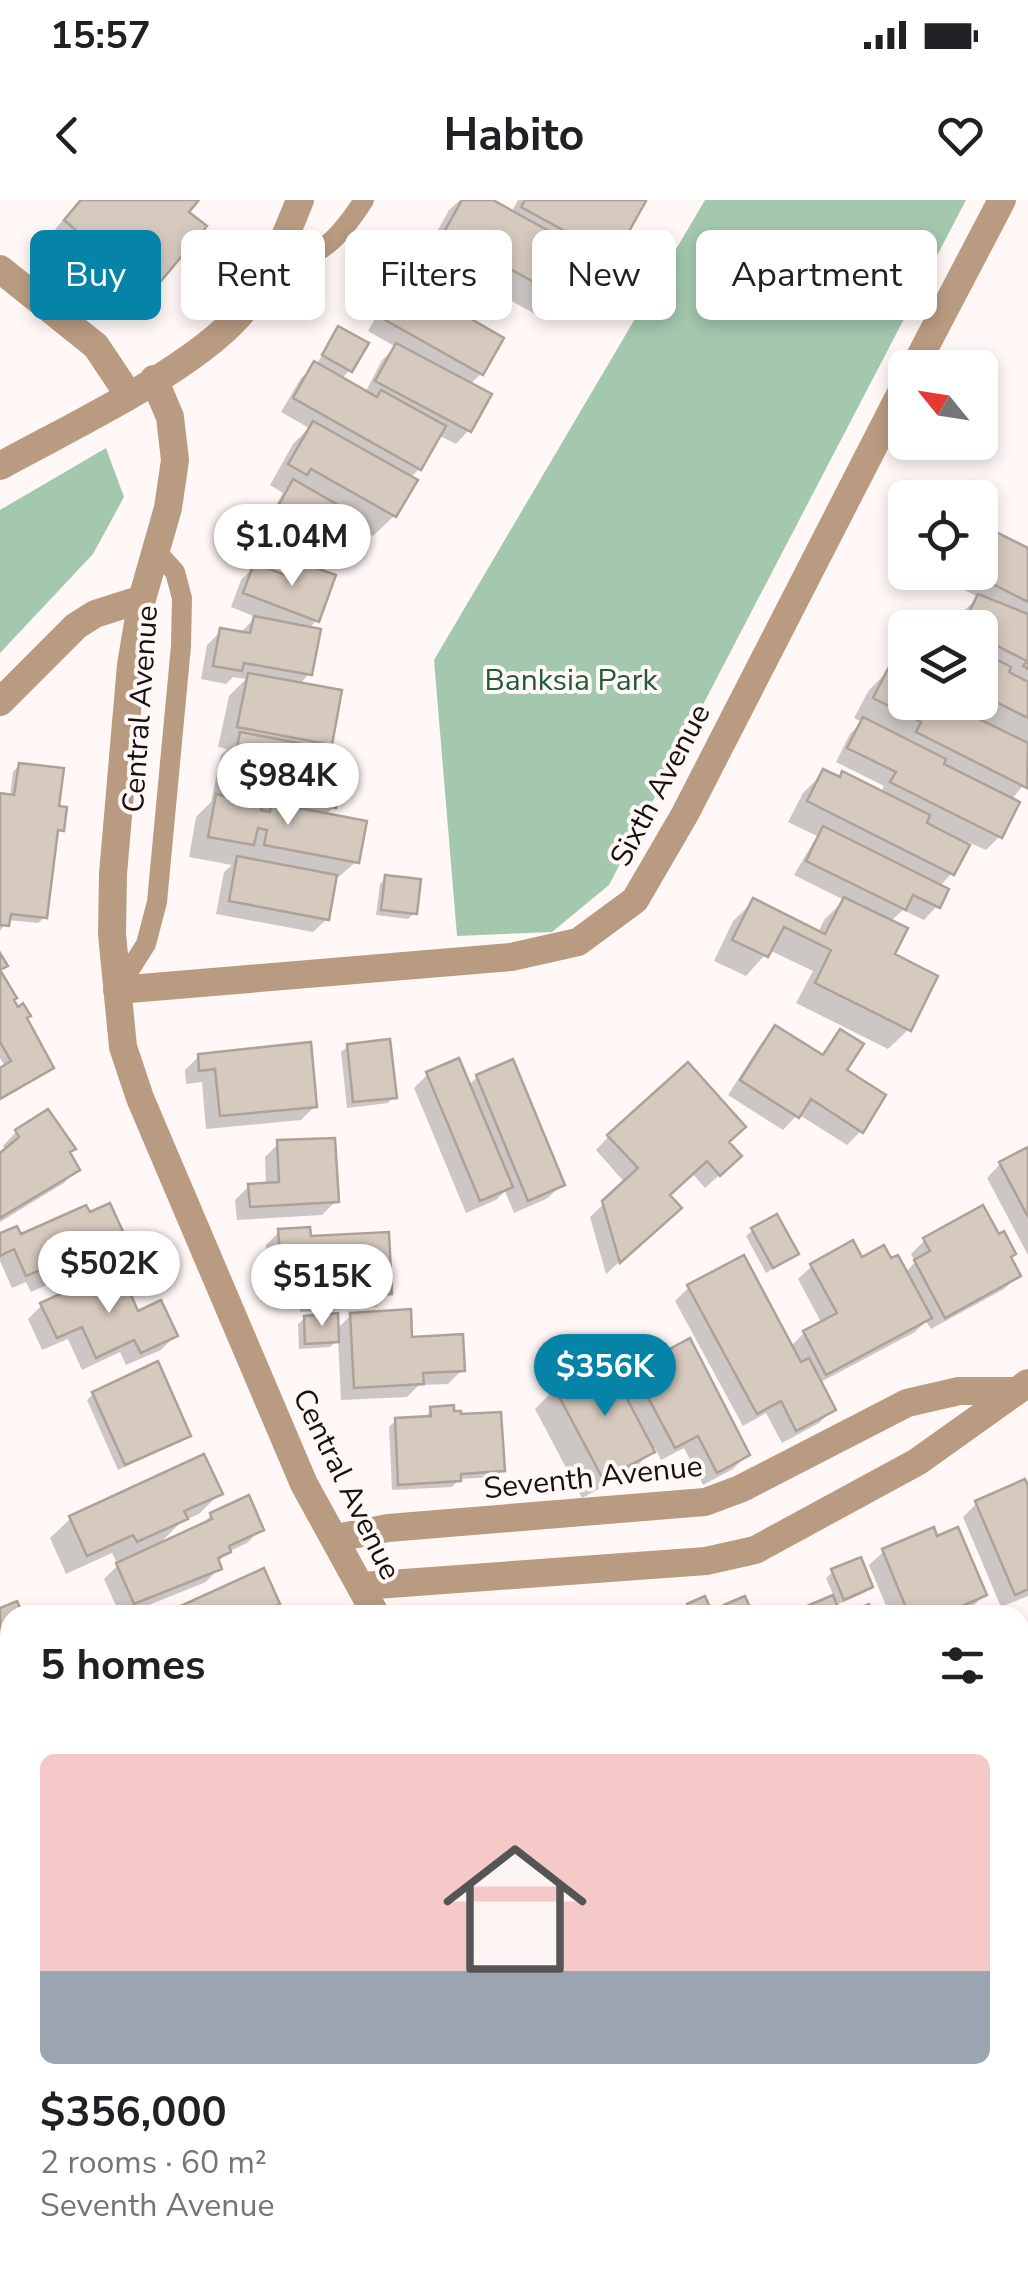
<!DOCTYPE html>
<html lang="en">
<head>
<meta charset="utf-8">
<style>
	:root { --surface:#fff; --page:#f2f2f2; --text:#202124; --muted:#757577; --accent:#0584a8 }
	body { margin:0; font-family:"Nunito Sans",sans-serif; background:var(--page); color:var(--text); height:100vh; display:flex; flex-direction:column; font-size:38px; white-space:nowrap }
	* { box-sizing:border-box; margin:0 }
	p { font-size:32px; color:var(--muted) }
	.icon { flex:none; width:55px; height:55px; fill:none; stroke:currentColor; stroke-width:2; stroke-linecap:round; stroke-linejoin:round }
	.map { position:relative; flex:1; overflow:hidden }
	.details { position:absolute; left:0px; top:1405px; width:1030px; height:670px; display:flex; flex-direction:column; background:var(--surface); border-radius:30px 30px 0 0; box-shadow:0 5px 15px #0003 }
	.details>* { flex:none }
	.top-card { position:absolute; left:30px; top:30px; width:970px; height:90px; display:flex; gap:20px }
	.needle { width:65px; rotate:300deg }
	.fabs { position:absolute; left:888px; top:150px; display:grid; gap:20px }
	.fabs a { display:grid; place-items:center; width:110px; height:110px; border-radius:15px; background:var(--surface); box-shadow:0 5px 15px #0003; font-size:50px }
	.price { position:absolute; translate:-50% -85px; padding:0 22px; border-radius:35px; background:#fff; color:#222; font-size:32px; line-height:65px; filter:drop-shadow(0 2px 5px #0008) }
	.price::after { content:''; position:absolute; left:50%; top:60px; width:30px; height:22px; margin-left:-15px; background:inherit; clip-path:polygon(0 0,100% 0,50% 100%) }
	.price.current { background:var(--accent); color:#fff }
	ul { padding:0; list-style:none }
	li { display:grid; align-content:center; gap:20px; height:530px; padding:0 40px }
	li span { display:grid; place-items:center; height:310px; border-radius:15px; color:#555 }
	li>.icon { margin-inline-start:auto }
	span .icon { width:180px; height:180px; fill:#fffc; stroke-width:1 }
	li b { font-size:42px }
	h2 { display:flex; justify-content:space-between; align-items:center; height:120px; padding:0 40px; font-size:42px }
	.chip { padding:0 35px; border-radius:15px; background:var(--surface); box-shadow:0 5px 15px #0003; font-size:35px; line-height:90px }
	.chip.current { background:var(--accent); color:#fff }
	.status { display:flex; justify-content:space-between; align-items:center; height:70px; padding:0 50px; background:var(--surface); direction:ltr }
	.status svg { height:28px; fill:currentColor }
	header { display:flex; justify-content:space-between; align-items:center; height:130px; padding:0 40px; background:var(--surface); font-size:45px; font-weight:700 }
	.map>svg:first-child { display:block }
	.forest { fill:#a3c8ae }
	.shadow { fill:#0003 }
	.building { fill:#d6c9be; stroke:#aea198; stroke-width:2.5 }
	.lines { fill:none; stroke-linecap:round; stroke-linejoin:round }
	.service { stroke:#b99b81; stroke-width:20 }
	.minor { stroke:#b99b81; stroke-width:28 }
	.tertiary { stroke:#b99b81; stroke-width:28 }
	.labels { text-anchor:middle; stroke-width:8; stroke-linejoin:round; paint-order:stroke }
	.park-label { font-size:30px; fill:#215b39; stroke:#fff8f6 }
	.street-label { font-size:30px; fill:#16100e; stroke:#fff8f6 }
</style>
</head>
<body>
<div class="status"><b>15:57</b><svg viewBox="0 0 49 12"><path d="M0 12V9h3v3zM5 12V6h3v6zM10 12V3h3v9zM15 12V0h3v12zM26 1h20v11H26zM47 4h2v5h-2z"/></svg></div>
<header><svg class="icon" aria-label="back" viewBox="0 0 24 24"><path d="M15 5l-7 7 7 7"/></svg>Habito<svg class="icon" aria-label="heart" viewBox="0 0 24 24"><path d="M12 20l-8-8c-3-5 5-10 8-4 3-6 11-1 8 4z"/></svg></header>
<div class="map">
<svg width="1028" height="2075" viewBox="0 0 1028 2075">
	<rect width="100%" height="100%" fill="#fff8f6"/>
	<path class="forest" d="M705,0H966L609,685L552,732L457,736L434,460Z
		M106,248L124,297L93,354L0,453V310Z"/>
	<path class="shadow" d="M79,0H195L185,12L149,91L123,117L40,48Z
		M460,0H487L511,13L518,0L643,2L612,57L591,77L571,66L555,93L535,114L425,53L449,10Z
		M402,82L481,174L469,185V230L456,244L438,235L419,269L410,278L414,281L394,316L373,336L350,323L329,359L317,371V420L308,429L309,474L299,485L330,544L323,550L334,607L325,615L357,661L334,681L327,719L313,732L216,714L224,672L232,665L189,657L196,617L211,602L221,555L227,549L218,547L229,496L246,479L233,477L226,484L201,479L207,445L221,431L239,434L256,417L231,407L241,380L255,366L286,378L300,364L256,339L283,293L270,285L293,244L309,228L281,212L301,178L316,165L339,129L350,170L341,179L365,193L382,160L396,147L368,131L388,96Z
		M980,327L1028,350V580L1011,600L999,637L986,650L968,642L952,673L939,687L937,706L924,720L903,710L890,722L891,755L909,829L888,849L796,803L813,771L769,750L746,776L714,761L733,721L754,701L818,733L824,720L844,700L794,675L817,636L788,622L803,593L824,572L880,593L884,586L836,562L850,534L862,522L854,518L869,490L888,471L905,438V502H980V428H953L958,417L978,397L928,372H980Z
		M19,565L57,608L61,630L55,636L45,717L38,723L7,720L0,731V595L10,596L13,572Z
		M386,678L415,712L408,719L376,715L380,684Z
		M0,775L11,801L25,818L44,874L0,900V871L6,868L0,858Z
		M776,828L820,856L841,832L844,871L861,931L847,945L798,914L783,930L728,895L762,842Z
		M348,846L394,897L388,903L347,908L341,852Z
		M199,856L315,906L301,920L206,929L202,882L186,884L185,870Z
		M428,874L468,886L477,877L562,984L548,998L514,1013L505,991L496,1000L466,1013L414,888Z
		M16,932L68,953L77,969L64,983L0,1022V954L6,950L3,946Z
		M609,936L726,943L725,970L705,988L692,973L668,995L665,1021L606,1074L590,1017L625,983L596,950Z
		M279,943L336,1001L322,1015L237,1020L235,1000L249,986L266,985L265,957Z
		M1028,949V1055L987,978L1000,964Z
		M89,1016L122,1035L91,1065L31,1092L26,1082L12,1088L0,1061V1036L19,1038Z
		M753,1030L796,1054L766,1073L746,1036Z
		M280,1031L309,1038L389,1093L376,1107L300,1112L297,1067L267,1069L266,1045Z
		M925,1040L1009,1058L1018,1076L1004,1089L931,1129L926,1121L915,1132L819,1183L833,1209L819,1223L782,1243L766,1213L743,1226L675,1101L689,1087L790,1147L804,1133L822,1124L798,1079L812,1066L861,1061L905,1073L915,1062L911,1054Z
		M42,1105L137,1114L175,1136L161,1150L126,1165L120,1152L82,1170L68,1139L42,1150L28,1119Z
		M351,1115L409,1139L462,1170L448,1184L419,1185L407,1197L341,1200L338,1140L330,1147L299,1149L298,1124L305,1118L336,1130Z
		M635,1171L747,1255L733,1269L703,1285L684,1248L661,1260L655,1248L631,1272L582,1298L535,1209L555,1189L618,1188Z
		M93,1194L188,1235L182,1241L118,1270L87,1200Z
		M431,1209L502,1270L496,1277L459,1279L452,1287L392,1290L389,1227L396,1220L425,1219Z
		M220,1293L199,1314L181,1322L157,1346L199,1328L211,1315L261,1329L247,1343L228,1352L217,1363L219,1368L206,1382L124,1415H120L104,1379L118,1365L112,1353L66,1374L50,1338L71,1318Z
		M1028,1293V1396L1001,1407L963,1317L977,1303Z
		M932,1331L935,1339L984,1395L970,1409L956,1415H890L869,1365L883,1352Z
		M833,1372L870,1387L864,1393L834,1406L838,1415H794L834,1397L826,1378Z
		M0,1411L20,1415H10V1466L0,1470Z
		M1023,1521L1028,1523V1584L1020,1581V1525Z
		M10,1588V1658L0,1661V1590Z
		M0,1753L10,1754V1835L0,1832Z
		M0,1845H10V1922H0Z
		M0,1924L10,1928V2015L0,2024Z
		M140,2065H255L250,2075H135Z"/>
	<path class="building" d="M81,0H199L189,12L207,26L151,93L64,20Z
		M462,0H493L583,50L557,95L444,32Z
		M525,0H645L646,1L614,58L521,7Z
		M402,79L504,138L483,175L380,117Z
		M338,126L369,143L352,172L322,155Z
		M396,143L492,194L471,232L375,181Z
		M314,161L377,197L381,190L446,226L421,270L293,198Z
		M313,221L418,280L396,317L311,269L307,275L288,264Z
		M293,279L357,316L331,361L268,325Z
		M980,324L1028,348V402L969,372H980Z
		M299,362L336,375L319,422L243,393L254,363L293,378Z
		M978,394L1028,414V469L1023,466L1027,461L983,439L980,444V428H961Z
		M254,416L321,429L312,475L244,463L242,471L213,466L220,428L250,433Z
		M980,451L1011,467L1009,472L1028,482V518L984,496L980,500Z
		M889,467L905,475V502H959L972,509L969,514L1028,543L1027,588L916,532L921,522L873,498Z
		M248,473L342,490L332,545L237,527Z
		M863,517L946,559L944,564L1020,602L1002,638L890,582L896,572L847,548Z
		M240,532L346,552L336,608L229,588Z
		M19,563L64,568L59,606L67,607L64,631L58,630L47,718L11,714L9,726L0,725V593L14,595Z
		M823,569L840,577L842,571L930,615L927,623L970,645L954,675L807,601Z
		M216,594L263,603L261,610L270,612L272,603L367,621L359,663L264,645L267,630L258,628L254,645L208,637Z
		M823,626L949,689L940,708L913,695L906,710L806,661Z
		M237,656L337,675L329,720L229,701Z
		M385,675L421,679L417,714L381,710Z
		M844,697L908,728L895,754L938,776L911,831L815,783L831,750L784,727L768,757L732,740L753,698L825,734Z
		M0,753L8,766L0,770L17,798L14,800L18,807L23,803L31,816L27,818L54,868L0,899V868L11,861L0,842Z
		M775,825L823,855L840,829L864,844L847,870L886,895L863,933L811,899L799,918L740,880Z
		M390,839L397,898L353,902L347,844Z
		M311,842L317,907L220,916L215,869L199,871L198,854Z
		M459,858L513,987L480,1001L426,872Z
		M513,859L565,985L528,1001L476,875Z
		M688,862L746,927L729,942L742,956L720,976L707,961L670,995L682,1008L620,1063L602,1001L638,968L607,935Z
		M48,909L76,949L70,952L80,970L0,1018V953L19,937L15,930Z
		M335,938L339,1002L250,1007L248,984L279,982L277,940Z
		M1028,947V1017L999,962Z
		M110,1003L125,1036L105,1045L108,1051L46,1080L40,1070L26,1076L14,1049L0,1056V1033L17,1026L21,1034L86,1005L90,1012Z
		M983,1005L999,1034L1004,1031L1016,1054L1011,1057L1021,1076L945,1118L914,1060L930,1051L923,1038Z
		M777,1014L799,1054L773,1068L751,1028Z
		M310,1027L311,1036L389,1032L392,1094L313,1099L310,1055L280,1056L278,1029Z
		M853,1040L862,1057L884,1045L891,1058L898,1055L932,1118L826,1175L803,1131L837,1113L810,1064Z
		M744,1055L801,1162L809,1158L836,1210L796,1231L781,1201L757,1214L687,1085Z
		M119,1067L138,1111L161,1100L178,1136L141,1153L134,1140L96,1158L82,1127L57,1138L40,1103Z
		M411,1109L412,1137L463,1134L465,1171L423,1173L424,1184L354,1188L350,1113Z
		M338,1113L339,1142L305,1144L304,1116Z
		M690,1138L750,1255L717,1273L698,1236L675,1248L633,1169Z
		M606,1159L655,1252L603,1279L554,1187Z
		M158,1161L191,1236L125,1265L92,1192Z
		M454,1205V1211H461V1214L501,1212L505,1271L461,1274V1281L398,1285L395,1218L431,1216L430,1207Z
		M204,1254L223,1294L184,1311L188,1319L137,1342L133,1335L87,1356L69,1316Z
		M1025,1279L1028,1286V1389L1015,1395L975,1301Z
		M249,1295L264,1330L229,1346L231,1352L218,1358L222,1369L134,1404L116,1363L212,1319L210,1313Z
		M934,1327L937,1336L958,1327L987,1395L949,1412L950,1415H909L882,1349Z
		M861,1357L873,1387L844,1400L831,1369Z
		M264,1368L280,1404L270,1408L273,1415H161Z
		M833,1395L841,1415H794L793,1412Z
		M705,1396L713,1415H691L687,1404Z
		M745,1396L753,1415H729L724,1405Z
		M17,1401L23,1415H10V1460L0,1465V1408Z
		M869,1404L874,1415H841Z
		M1022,1519L1028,1520V1576L1020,1573Z
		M10,1585V1649L0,1651V1588Z
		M0,1749L10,1752V1786L0,1783Z
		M1028,1811V1877L1020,1879V1813Z
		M0,1842L10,1843V1906L0,1902Z
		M0,1921L10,1925V2009L0,2004V1987L7,1972L0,1968Z
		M149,2065H258L253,2075L246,2072L245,2075H144Z"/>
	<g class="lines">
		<path class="service" d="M265,77C319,52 331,51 364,0
			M117,790L146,744L157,702L181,446L182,398L175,372L156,351"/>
		<path class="minor" d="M0,69L96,146L128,194
			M914,168L1002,0
			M154,179L170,217L175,260L168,308L142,399L131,465L113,674L112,734L123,847L140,898L304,1284L376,1415
			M0,502L76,426L95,414L142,399
			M117,790L511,757L578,742L635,700L685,614L905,185
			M336,1338L388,1328L705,1302L740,1289L907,1203L959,1191H1012
			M362,1386L706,1361L755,1350L917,1262L1028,1183
			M1020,1970L1028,1968
			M359,2075L364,2065
			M625,2075L663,2065"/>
		<path class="tertiary" d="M0,266C68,228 207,164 249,103C271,72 286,35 300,0"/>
	</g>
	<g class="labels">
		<g class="park-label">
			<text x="571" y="490">Banksia Park</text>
		</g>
		<g class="street-label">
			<text transform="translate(140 509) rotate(-86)" y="10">Central Avenue</text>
			<text transform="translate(660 585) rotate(-62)" y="10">Sixth Avenue</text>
			<text transform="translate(593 1277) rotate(-6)" y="10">Seventh Avenue</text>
			<text transform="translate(347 1284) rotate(64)" y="10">Central Avenue</text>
		</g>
	</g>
</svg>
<div class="fabs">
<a><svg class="needle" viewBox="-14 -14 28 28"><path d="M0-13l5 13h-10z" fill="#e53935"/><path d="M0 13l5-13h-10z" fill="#757577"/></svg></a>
<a><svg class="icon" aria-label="locate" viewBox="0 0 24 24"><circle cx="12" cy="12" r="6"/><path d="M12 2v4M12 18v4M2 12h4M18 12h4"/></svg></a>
<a><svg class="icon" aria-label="layers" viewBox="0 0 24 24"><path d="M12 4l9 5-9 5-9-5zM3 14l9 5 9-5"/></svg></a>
</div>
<b class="price" style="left:292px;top:389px">$1.04M</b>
<b class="price" style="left:288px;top:628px">$984K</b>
<b class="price" style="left:109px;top:1116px">$502K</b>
<b class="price" style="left:322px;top:1129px">$515K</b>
<b class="price current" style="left:605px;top:1219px">$356K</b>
<div class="top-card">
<a class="chip current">Buy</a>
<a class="chip">Rent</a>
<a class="chip">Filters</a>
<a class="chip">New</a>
<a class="chip">Apartment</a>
</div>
<section class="details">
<h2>5 homes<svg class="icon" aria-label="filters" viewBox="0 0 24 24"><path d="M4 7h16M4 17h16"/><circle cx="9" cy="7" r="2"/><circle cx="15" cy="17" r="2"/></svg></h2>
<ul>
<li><span style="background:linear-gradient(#f6c9c9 70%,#9aa5b1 0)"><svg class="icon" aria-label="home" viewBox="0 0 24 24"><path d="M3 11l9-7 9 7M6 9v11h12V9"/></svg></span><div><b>$356,000</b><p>2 rooms · 60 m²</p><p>Seventh Avenue</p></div></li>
</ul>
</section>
</div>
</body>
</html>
